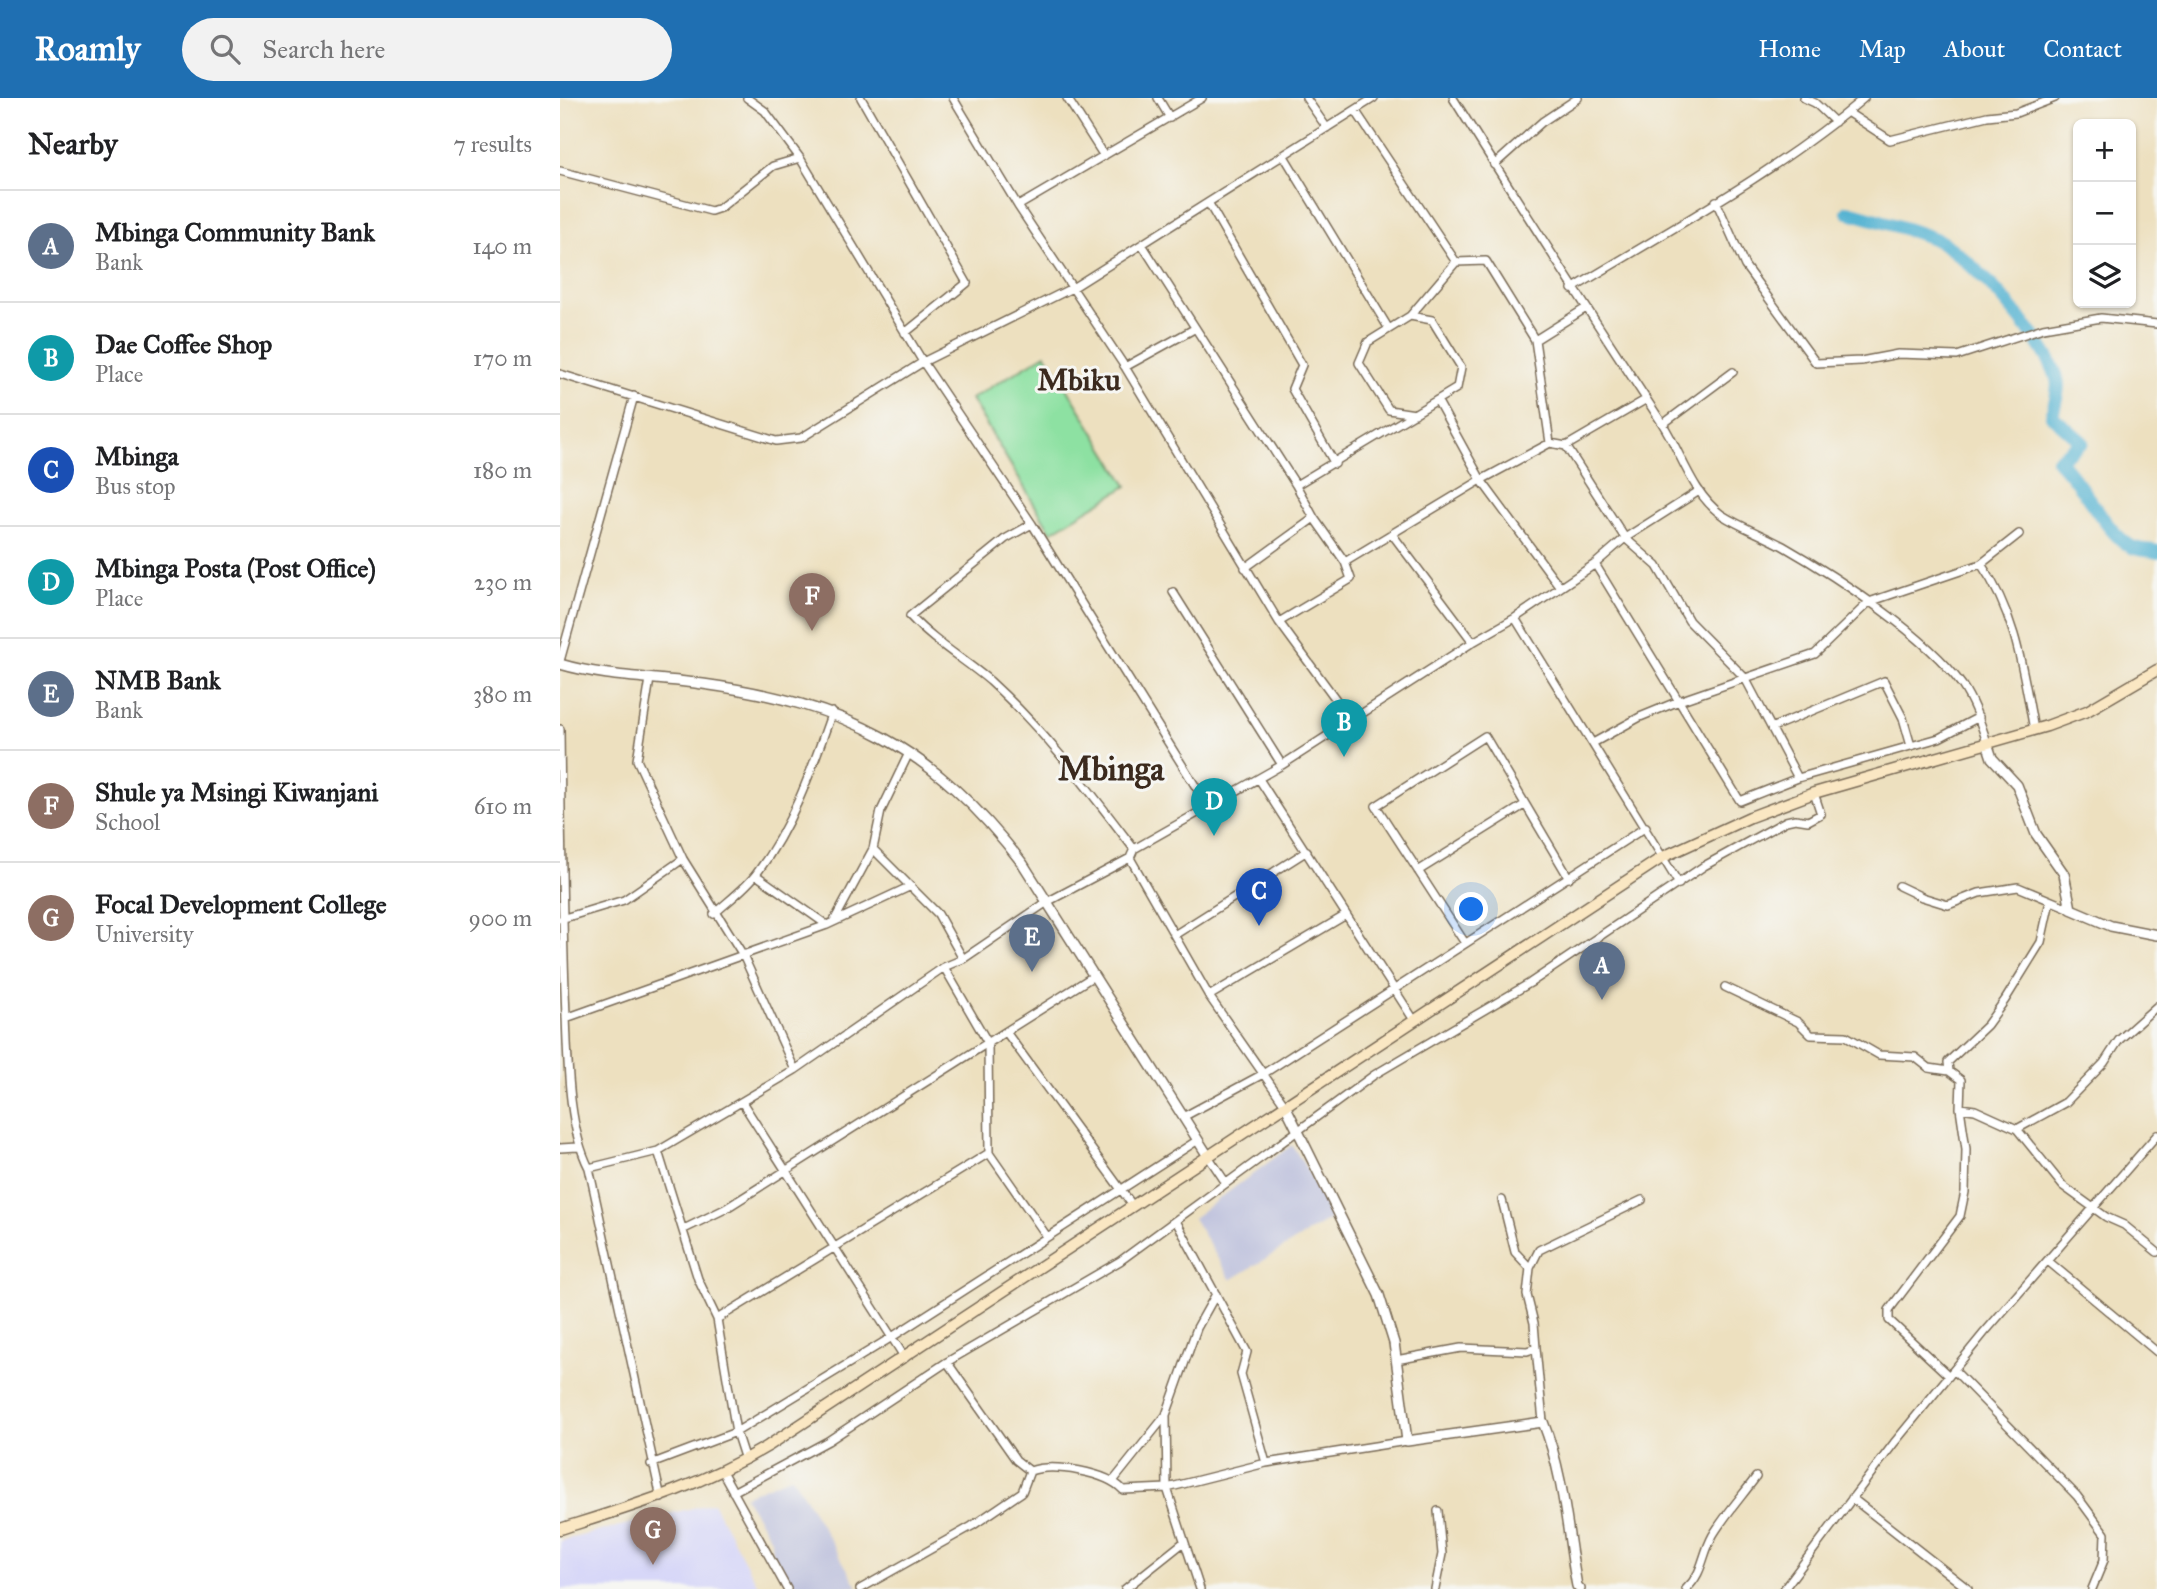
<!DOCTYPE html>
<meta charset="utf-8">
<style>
:root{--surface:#fff;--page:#f2f2f2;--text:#202124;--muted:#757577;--line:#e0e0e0;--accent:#1f6fb2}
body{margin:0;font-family:"IM FELL Great Primer",serif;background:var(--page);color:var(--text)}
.controls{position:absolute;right:21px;top:21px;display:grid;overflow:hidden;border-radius:10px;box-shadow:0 2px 5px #0004}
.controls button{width:63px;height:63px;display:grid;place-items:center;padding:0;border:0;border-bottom:2px solid var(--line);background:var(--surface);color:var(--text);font:35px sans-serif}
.you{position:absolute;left:912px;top:812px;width:24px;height:24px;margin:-18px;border:5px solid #fff;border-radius:50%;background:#1a73e8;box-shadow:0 0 0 10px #1a73e833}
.badge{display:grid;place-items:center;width:46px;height:46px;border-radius:50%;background:var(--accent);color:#fff;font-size:23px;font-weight:700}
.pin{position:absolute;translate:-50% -58px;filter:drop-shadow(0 2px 4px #0008)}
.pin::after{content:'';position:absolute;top:37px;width:24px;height:21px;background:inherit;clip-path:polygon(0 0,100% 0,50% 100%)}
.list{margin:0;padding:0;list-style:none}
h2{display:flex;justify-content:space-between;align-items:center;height:91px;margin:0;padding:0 28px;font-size:30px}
h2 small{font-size:23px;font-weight:400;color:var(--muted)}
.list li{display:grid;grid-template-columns:46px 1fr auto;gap:21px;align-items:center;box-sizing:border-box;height:112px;padding:0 28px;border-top:2px solid var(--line)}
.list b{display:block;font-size:26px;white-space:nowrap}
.list p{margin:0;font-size:23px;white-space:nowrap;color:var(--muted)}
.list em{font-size:23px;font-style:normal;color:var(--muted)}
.icon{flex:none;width:38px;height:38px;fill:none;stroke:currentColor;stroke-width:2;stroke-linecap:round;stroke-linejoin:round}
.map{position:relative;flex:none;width:1597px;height:1491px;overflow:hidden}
header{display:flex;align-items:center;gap:42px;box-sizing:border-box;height:98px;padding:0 35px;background:var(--accent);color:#fff}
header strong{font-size:33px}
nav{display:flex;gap:38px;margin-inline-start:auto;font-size:24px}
.search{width:490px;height:63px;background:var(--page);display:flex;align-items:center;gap:18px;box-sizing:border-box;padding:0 24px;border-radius:38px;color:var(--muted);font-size:26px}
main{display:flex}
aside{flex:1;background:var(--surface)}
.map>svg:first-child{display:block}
</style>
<header>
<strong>Roamly</strong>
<div class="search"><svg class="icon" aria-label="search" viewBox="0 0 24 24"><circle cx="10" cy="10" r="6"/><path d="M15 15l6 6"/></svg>Search here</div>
<nav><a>Home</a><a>Map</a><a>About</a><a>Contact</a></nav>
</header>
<main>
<aside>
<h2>Nearby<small>7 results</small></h2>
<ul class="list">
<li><span class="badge" style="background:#5c6f8a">A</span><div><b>Mbinga Community Bank</b><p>Bank</p></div><em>140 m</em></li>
<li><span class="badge" style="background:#0f9aa8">B</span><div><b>Dae Coffee Shop</b><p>Place</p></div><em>170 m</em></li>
<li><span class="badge" style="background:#1a4fb4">C</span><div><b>Mbinga</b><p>Bus stop</p></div><em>180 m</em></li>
<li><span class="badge" style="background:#0f9aa8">D</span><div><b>Mbinga Posta (Post Office)</b><p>Place</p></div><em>230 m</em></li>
<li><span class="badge" style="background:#5c6f8a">E</span><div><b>NMB Bank</b><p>Bank</p></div><em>380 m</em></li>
<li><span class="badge" style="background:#8d6e63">F</span><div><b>Shule ya Msingi Kiwanjani</b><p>School</p></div><em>610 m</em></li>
<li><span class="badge" style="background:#8d6e63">G</span><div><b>Focal Development College</b><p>University</p></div><em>900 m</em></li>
</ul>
</aside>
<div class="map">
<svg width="1597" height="1491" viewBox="0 0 1597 1491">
<rect width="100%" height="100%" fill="#f6f6f2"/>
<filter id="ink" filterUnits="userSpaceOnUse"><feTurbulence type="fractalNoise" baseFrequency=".0143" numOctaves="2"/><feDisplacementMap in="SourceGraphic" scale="14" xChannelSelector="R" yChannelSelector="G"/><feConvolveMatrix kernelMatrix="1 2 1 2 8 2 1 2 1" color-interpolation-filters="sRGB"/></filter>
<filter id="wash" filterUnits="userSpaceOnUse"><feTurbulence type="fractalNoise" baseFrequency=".00686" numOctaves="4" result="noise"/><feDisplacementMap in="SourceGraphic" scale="28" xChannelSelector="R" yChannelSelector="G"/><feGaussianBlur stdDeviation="1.57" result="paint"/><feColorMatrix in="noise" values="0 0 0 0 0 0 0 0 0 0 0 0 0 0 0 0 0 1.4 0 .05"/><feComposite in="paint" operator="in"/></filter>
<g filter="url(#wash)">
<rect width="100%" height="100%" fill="#ede0bf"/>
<path fill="#d7d7f8" d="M153,1405L200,1491H0V1443Z"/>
<path fill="#bfc2dd" d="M732,1047L775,1118L671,1182L633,1120Z
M232,1378L298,1489L230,1491L212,1459L211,1441L184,1398Z"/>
<path fill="#8de1a2" stroke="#648660" stroke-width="2" d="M486,256L567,388L491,434L411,301Z"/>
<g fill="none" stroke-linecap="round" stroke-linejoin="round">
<path stroke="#54b3d2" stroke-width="14" d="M1288,114C1318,122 1346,130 1375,141C1407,154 1490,247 1497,281C1500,291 1494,307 1492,318L1522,344L1498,362C1522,385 1545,433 1570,448C1577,453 1589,451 1597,454"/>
</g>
</g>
<g filter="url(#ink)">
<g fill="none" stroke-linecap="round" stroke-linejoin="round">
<g stroke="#796a56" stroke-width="10">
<path id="minor" d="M187,0L205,13L240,60L363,264L472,426L649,710
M301,0L407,185L345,235
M393,0L458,108L565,269L719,524L791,622
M507,0L544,58
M598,0L610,20
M746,0L767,30
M893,0C961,109 1031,217 1102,325C1121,354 1132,396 1162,417C1181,429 1203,437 1223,448C1277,479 1366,537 1402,587C1414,605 1421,625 1427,645
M1244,0L1255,5L1275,24
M795,12L896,164L850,218
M1287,14L1330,42L1427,18L1456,15L1495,0
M724,58L829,231
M934,67L982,24L1018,0
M0,73L151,113L160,110L213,68L240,60
M1156,103L1185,168L1256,265L1301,263L1338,256L1397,258L1483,230L1541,220L1597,226
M649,106L742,267L732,291L775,366
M458,108L642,0
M583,148L736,387L754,420L785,464
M896,164L926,163L975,242L990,345
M1012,191C1109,132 1217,74 1304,0
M975,242L1026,210
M565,269L634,231
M0,276L216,343L241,340L363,264L514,189L814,0
M877,302L921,382L1000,489
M1103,326L1173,274
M1006,348L1065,440L1097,468L1129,523L1185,580L1238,680
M736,387L897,290L901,269L872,222L850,218L808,244L799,265L829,312L855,316
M472,426L445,441L350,518C374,544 404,561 430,583C485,633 529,692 574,751
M832,436L913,544
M1035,466L1180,703L1238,680L1379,640L1419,619
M1421,466C1456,516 1463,573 1474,632
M685,470L754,420
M613,494L722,667
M955,520L1119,786
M719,524L791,481L785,464L921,382L990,345L1006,348L1085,302
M0,563L74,298
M90,581L77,662L123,761L183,857L235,972
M1213,629L1324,583L1343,620L1351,648
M0,631C1,727 2,822 6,918C8,964 8,1029 29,1070L101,1400
M1033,645L1080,619L1119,603L1255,556L1309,504L1421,466L1459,436
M699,681L854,922
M313,751L378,816L403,861
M570,760L649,898L725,1007
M858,773L964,707
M196,777L267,827
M1339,788L1362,799L1388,807L1419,795L1458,789L1511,811
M154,816C168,803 186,790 197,775C233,727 252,671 272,614
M1,821L64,802L123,761
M274,823L313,751L321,713L349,655
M616,836L747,753
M905,845L816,708L925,638L1009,780
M384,869L428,945L429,1055
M1165,889L1238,924L1251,937L1286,938L1319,957L1355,959L1369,970L1389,973L1401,982L1400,1010L1406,1051L1405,1094L1400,1118L1329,1212V1222L1389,1278
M649,898L786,817
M6,920L267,827L351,788
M446,934L573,1108
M1389,973L1388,964L1427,927L1445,902L1481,844L1490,803
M182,1004L345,1260
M1400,1010L1415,1012L1457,1031L1503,1088L1546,1119L1564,1127L1597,1154
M623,1019L703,976L1086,729
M1457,1031L1506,1004L1544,965L1559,942L1597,908
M0,1050L18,1049
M98,1053L138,1181L157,1221L176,1334L185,1362
M648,1058L666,1085
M29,1070L98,1053L235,972L384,869L403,861L487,804L570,760L574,751L722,667L913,544L955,520L1035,466L1065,440L1139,393
M942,1102L955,1154L970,1170
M616,1123L687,1254L681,1276L706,1365
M124,1131L165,1111L532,879
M1488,1163L1597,1254
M157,1221L429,1055L486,1137
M976,1250L983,1324
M836,1262L901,1250L967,1253L976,1250L974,1225L967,1197L970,1170L979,1152L1082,1102
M387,1264L456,1362L470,1373C493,1365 547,1374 563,1392L607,1390L706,1365L847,1343
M1394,1272L1517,1398L1545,1436L1544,1462L1532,1491
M606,1318L607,1390L640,1491
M91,1366L176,1334L332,1239L638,1042
M163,1375L227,1491
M554,1382L606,1317L637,1230L656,1196
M173,1394L268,1343L387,1264L560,1163L814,977L970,885L1144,768L1226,723L1235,721L1248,723L1261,716L1254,695
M1292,1400L1408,1491
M300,1491L412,1428L462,1394L470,1373
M565,1491L624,1444
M875,1491L882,1456L878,1413
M1126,1491C1144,1474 1141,1459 1153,1437C1165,1417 1182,1398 1196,1379
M1224,1491L1334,1345L1424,1235L1597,1037"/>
</g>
<g stroke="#796a56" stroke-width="12">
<path id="tertiary" d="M0,566C47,580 94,579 143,586C287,606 373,649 463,766L648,1058
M1427,645L1432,660L1457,687L1476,736L1504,776L1511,811L1551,828L1597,837
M725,1007L819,1197L834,1245L847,1343L983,1324C1004,1377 1007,1433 1017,1488L1020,1491"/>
</g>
<g stroke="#796a56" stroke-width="13">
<path id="secondary" d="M0,1431C76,1407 138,1389 208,1348L1103,759L1190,719L1254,695L1487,628L1527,613L1597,572"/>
</g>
<use href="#minor" stroke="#fff" stroke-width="7"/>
<use href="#tertiary" stroke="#fff" stroke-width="9"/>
<use href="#secondary" stroke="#fae7c3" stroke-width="10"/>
</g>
</g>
<g text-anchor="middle" stroke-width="6" stroke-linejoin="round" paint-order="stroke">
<g font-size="30" font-weight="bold" fill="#3b2a1e" stroke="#f6f6f2">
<text x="519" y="292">Mbiku</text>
</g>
<g font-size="33" font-weight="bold" fill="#3b2a1e" stroke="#f6f6f2">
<text x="551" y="682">Mbinga</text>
</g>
</g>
</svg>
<div class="controls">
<button>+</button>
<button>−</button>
<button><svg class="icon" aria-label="layers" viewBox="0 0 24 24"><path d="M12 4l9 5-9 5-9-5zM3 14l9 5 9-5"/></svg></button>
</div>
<div class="you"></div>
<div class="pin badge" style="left:1042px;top:902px;background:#5c6f8a">A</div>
<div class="pin badge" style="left:784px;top:659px;background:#0f9aa8">B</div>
<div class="pin badge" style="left:699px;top:828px;background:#1a4fb4">C</div>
<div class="pin badge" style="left:654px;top:738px;background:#0f9aa8">D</div>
<div class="pin badge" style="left:472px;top:874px;background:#5c6f8a">E</div>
<div class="pin badge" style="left:252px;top:533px;background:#8d6e63">F</div>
<div class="pin badge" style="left:93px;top:1467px;background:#8d6e63">G</div>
</div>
</main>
